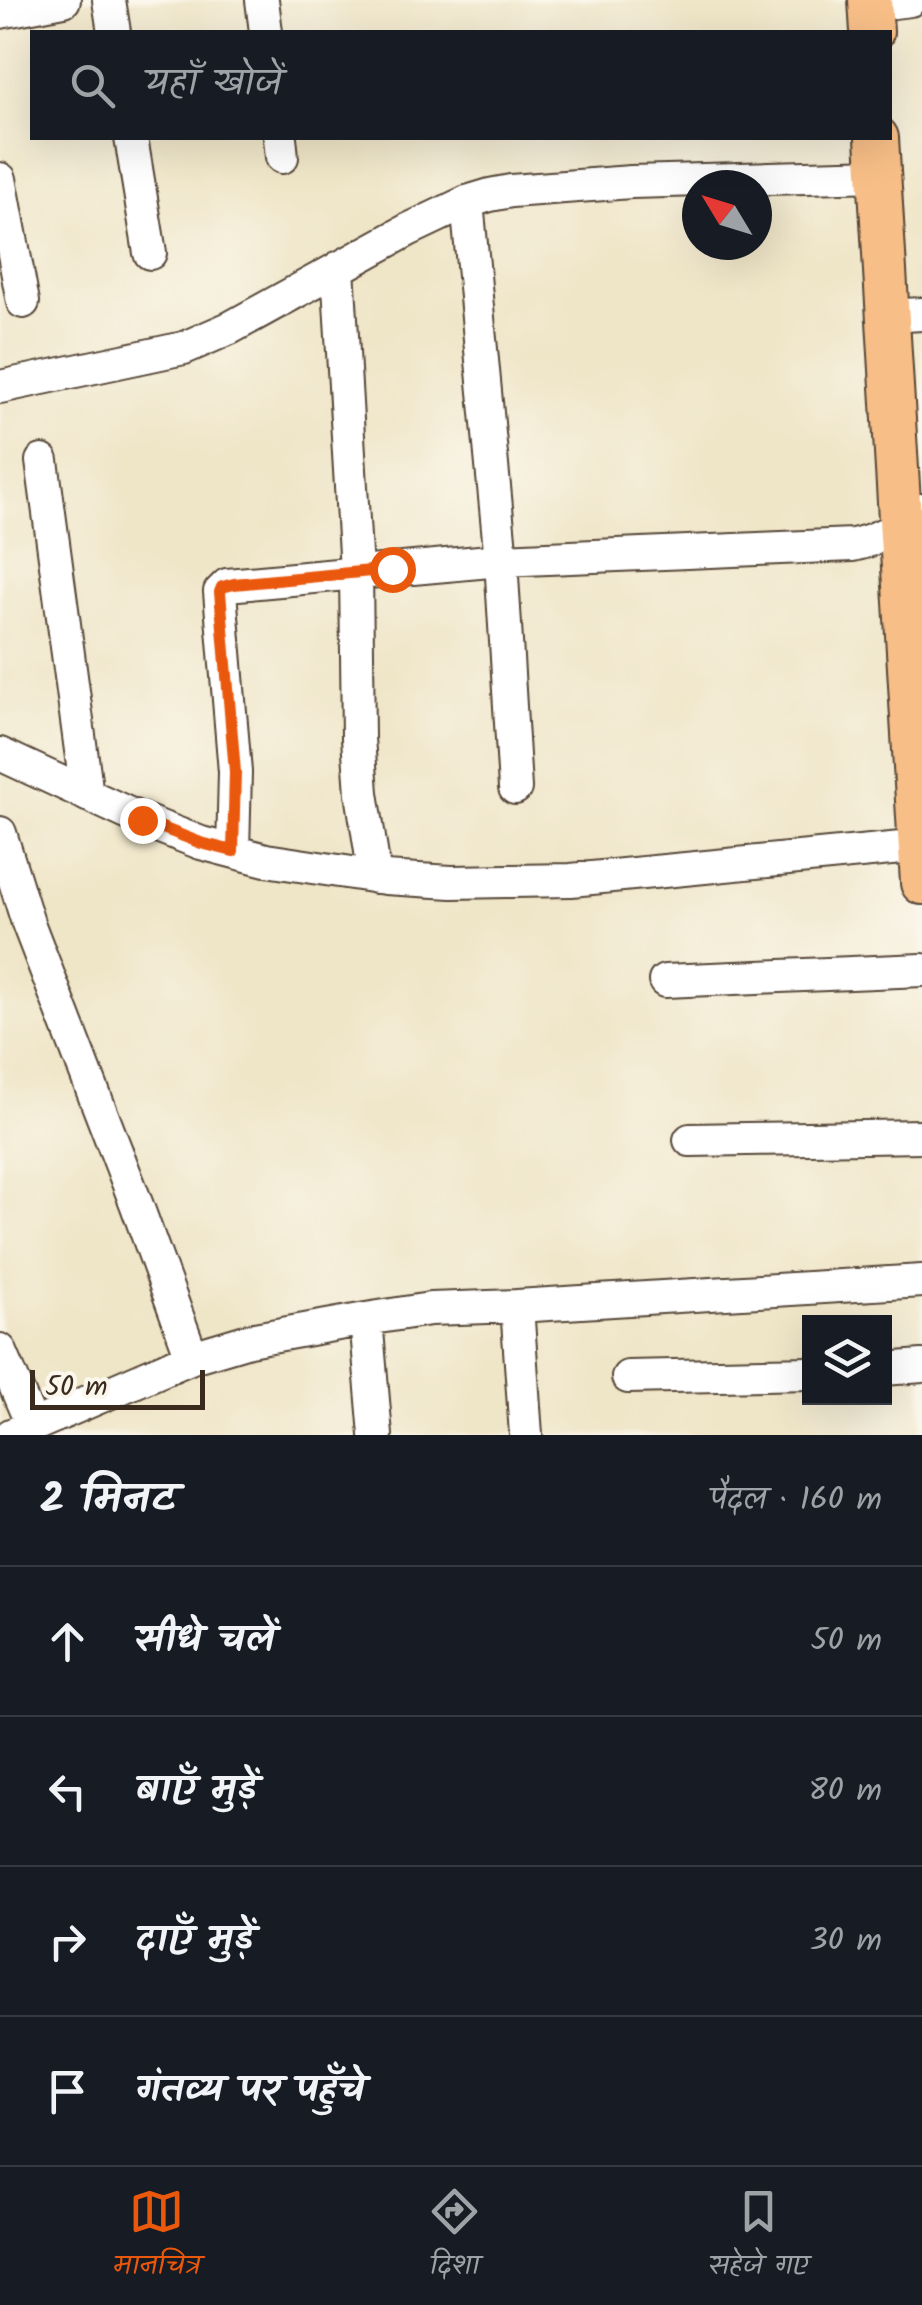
<!DOCTYPE html>
<html lang="hi">
<meta charset="utf-8">
<style>
:root{--surface:#171b24;--page:#242831;--text:#f1f3f6;--muted:#9ea1a6;--line:#363941;--accent:#ea580c}
body{margin:0;font-family:Kalam,"Playpen Sans Deva",sans-serif;background:var(--page);color:var(--text)}
.controls{position:absolute;right:30px;bottom:30px;display:grid;overflow:hidden;border-radius:0px;box-shadow:0 10px 40px #0002}
.controls button{width:90px;height:90px;display:grid;place-items:center;padding:0;border:0;border-bottom:2px solid var(--line);background:var(--surface);color:var(--text);font:50px sans-serif}
.compass{position:absolute;left:682px;top:170px;width:90px;height:90px;border-radius:50%;background:var(--surface);box-shadow:0 10px 40px #0002;rotate:308deg}
.scale{position:absolute;left:30px;bottom:25px;width:175px;box-sizing:border-box;padding-left:10px;border:5px solid #3b2a1e;border-top:0;font-size:28px;line-height:35px;white-space:nowrap;color:#3b2a1e;-webkit-text-stroke:8px #fbf7ec;paint-order:stroke}
.stop{position:absolute;width:30px;height:30px;margin:-22px;border:8px solid #ea580c;border-radius:50%;background:#fff}
.stop.end{background:#ea580c;border-color:#fff;box-shadow:0 2px 10px #0008}
.list{margin:0;padding:0;list-style:none}
h2{display:flex;justify-content:space-between;align-items:center;height:130px;margin:0;padding:0 40px;font-size:42px}
h2 small{font-size:32px;font-weight:400;color:var(--muted)}
.list li{display:grid;grid-template-columns:65px 1fr auto;gap:30px;align-items:center;box-sizing:border-box;height:150px;padding:0 40px;border-top:2px solid var(--line)}
.list b{display:block;font-size:38px;white-space:nowrap}
.list em{font-size:32px;font-style:normal;color:var(--muted)}
.icon{flex:none;width:55px;height:55px;fill:none;stroke:currentColor;stroke-width:2;stroke-linecap:round;stroke-linejoin:round}
.map{position:relative;flex:none;width:922px;height:1435px;overflow:hidden}
.search{position:absolute;background:var(--surface);box-shadow:0 10px 40px #0002;left:30px;right:30px;top:30px;height:110px;display:flex;align-items:center;gap:25px;box-sizing:border-box;padding:0 35px;border-radius:0px;color:var(--muted);font-size:38px}
.sheet{height:730px;background:var(--surface)}
nav{display:flex;justify-content:space-around;align-items:center;box-sizing:border-box;height:140px;border-top:2px solid var(--line);background:var(--surface);font-size:28px;color:var(--muted)}
nav a{display:grid;justify-items:center;gap:5px}
nav .on{color:var(--accent)}
.map>svg:first-child{display:block}
</style>
<div class="map">
<svg width="922" height="1435" viewBox="0 0 922 1435">
<rect width="100%" height="100%" fill="#fbf7ec"/>
<filter id="ink" filterUnits="userSpaceOnUse"><feTurbulence type="fractalNoise" baseFrequency=".01" numOctaves="2"/><feDisplacementMap in="SourceGraphic" scale="20" xChannelSelector="R" yChannelSelector="G"/><feConvolveMatrix kernelMatrix="1 2 1 2 8 2 1 2 1" color-interpolation-filters="sRGB"/></filter>
<filter id="wash" filterUnits="userSpaceOnUse"><feTurbulence type="fractalNoise" baseFrequency=".0048" numOctaves="4" result="noise"/><feDisplacementMap in="SourceGraphic" scale="40" xChannelSelector="R" yChannelSelector="G"/><feGaussianBlur stdDeviation="2.25" result="paint"/><feColorMatrix in="noise" values="0 0 0 0 0 0 0 0 0 0 0 0 0 0 0 0 0 1.4 0 .05"/><feComposite in="paint" operator="in"/></filter>
<g filter="url(#wash)">
<rect width="100%" height="100%" fill="#efe5c7"/>
</g>
<g filter="url(#ink)">
<g fill="none" stroke-linecap="round" stroke-linejoin="round">
<g stroke="#564637" stroke-width="36">
<path id="minor" d="M109,0L114,32
M262,0L266,32
M870,5L910,0
M0,12L64,0
M131,138L150,253
M280,138L282,157
M0,179L23,302
M467,202L501,560L515,788
M338,268L356,571L358,738L362,793L375,877
M887,316L922,314
M0,387L184,348L230,328L408,230L467,202L490,195L511,191L631,182L879,175
M42,461L87,795
M0,754L142,820L201,843L266,860L385,878L452,882L571,880L922,846
M0,833L28,923L136,1203L192,1357
M233,851L235,772L220,592L227,585L501,560L853,545C880,539 900,527 922,510
M665,981L922,970
M690,1140L922,1136
M517,1306L526,1435
M366,1319L376,1435
M0,1350L32,1425
M884,1369L922,1366
M628,1377L810,1373
M11,1435L192,1357L249,1340L366,1319L430,1309L517,1306L922,1281"/>
</g>
<g stroke="#564637" stroke-width="46">
<path id="major" d="M870,0L872,32
M877,138L922,883"/>
</g>
<use href="#minor" stroke="#fff" stroke-width="32"/>
<use href="#major" stroke="#f7be87" stroke-width="42"/>
</g>
</g>
<g fill="none" stroke-linecap="round" stroke-linejoin="round" filter="url(#ink)">
<path stroke="#ea580c" stroke-width="12" d="M142,820L201,843L233,851L235,772L220,592L222,587L234,584L392,569"/>
</g>
</svg>
<div class="controls">
<button><svg class="icon" aria-label="layers" viewBox="0 0 24 24"><path d="M12 4l9 5-9 5-9-5zM3 14l9 5 9-5"/></svg></button>
</div>
<svg class="compass" viewBox="-18 -18 36 36"><path d="M0-13l5 13h-10z" fill="#e53935"/><path d="M0 13l5-13h-10z" fill="#9ea1a6"/></svg>
<div class="scale">50 m</div>
<div class="stop" style="left:392px;top:569px"></div>
<div class="stop end" style="left:142px;top:820px"></div>
<div class="search"><svg class="icon" aria-label="search" viewBox="0 0 24 24"><circle cx="10" cy="10" r="6"/><path d="M15 15l6 6"/></svg>यहाँ खोजें</div>
</div>
<section class="sheet">
<h2>2 मिनट<small>पैदल · 160 m</small></h2>
<ul class="list">
<li><svg class="icon" aria-label="ahead" viewBox="0 0 24 24"><path d="M12 20V5M6 11l6-6 6 6"/></svg><div><b>सीधे चलें</b></div><em>50 m</em></li>
<li><svg class="icon" aria-label="left" viewBox="0 0 24 24"><path d="M17 20v-9H6M10 6l-5 5 5 5"/></svg><div><b>बाएँ मुड़ें</b></div><em>80 m</em></li>
<li><svg class="icon" aria-label="right" viewBox="0 0 24 24"><path d="M7 20v-9h11M14 6l5 5-5 5"/></svg><div><b>दाएँ मुड़ें</b></div><em>30 m</em></li>
<li><svg class="icon" aria-label="arrive" viewBox="0 0 24 24"><path d="M6 21V4h12l-3 4 3 4H6"/></svg><div><b>गंतव्य पर पहुँचे</b></div></li>
</ul>
</section>
<nav>
<a class="on"><svg class="icon" aria-label="map" viewBox="0 0 24 24"><path d="M3 6l6-2 6 2 6-2v14l-6 2-6-2-6 2zM9 4v14M15 6v14"/></svg>मानचित्र</a>
<a><svg class="icon" aria-label="directions" viewBox="0 0 24 24"><path d="M12 3l9 9-9 9-9-9zM9 14v-3h6M13 9l2 2-2 2"/></svg>दिशा</a>
<a><svg class="icon" aria-label="saved" viewBox="0 0 24 24"><path d="M7 4h10v16l-5-4-5 4z"/></svg>सहेजे गए</a>
</nav>
